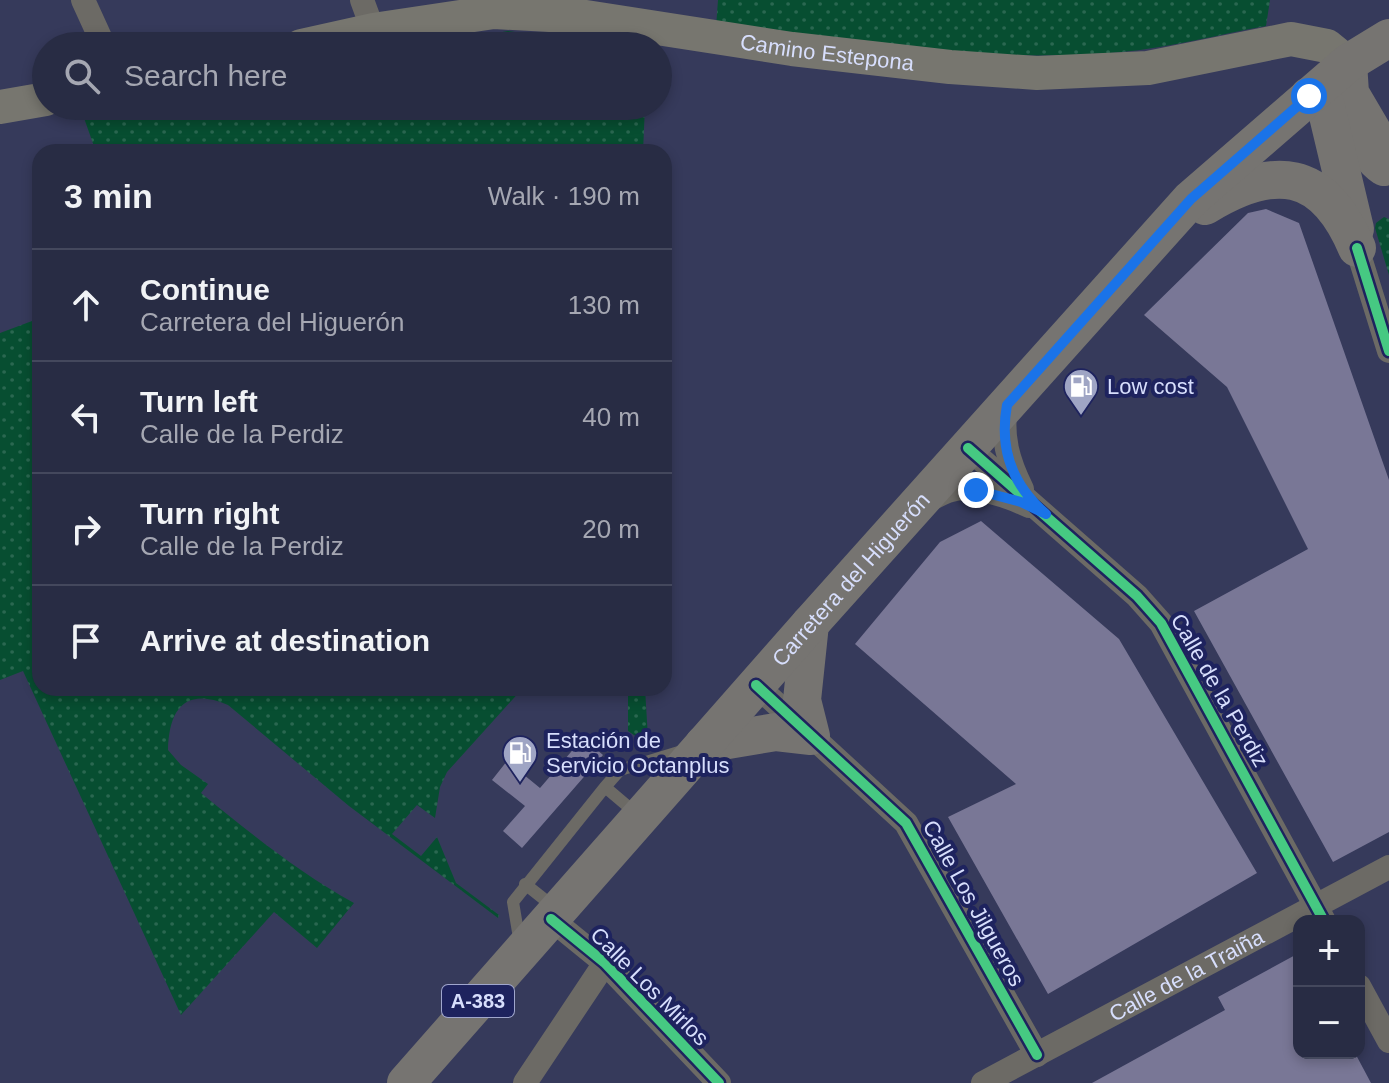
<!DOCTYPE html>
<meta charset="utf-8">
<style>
:root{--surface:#282c44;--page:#34384f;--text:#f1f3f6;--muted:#a5a7b2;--line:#44485d}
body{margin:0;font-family:Arial,sans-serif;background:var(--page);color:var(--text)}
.controls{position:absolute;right:24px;bottom:24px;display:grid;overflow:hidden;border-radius:16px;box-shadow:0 4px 12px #0003}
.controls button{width:72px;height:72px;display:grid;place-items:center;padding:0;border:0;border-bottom:2px solid var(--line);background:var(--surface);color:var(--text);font:40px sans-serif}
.stop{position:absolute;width:24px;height:24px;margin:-18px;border:6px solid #1a73e8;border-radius:50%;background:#fff}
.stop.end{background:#1a73e8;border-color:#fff;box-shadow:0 2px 8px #0008}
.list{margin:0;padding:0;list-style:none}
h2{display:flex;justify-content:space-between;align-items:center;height:104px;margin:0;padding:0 32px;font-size:34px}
h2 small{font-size:26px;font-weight:400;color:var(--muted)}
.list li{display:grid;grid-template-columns:52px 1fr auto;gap:24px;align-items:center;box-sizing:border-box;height:112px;padding:0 32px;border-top:2px solid var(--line)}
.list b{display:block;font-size:30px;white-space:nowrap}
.list p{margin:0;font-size:26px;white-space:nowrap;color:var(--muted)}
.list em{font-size:26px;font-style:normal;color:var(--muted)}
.icon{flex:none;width:44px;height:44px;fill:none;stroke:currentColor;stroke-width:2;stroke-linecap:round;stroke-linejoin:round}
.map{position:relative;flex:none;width:1389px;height:1083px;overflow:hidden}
.search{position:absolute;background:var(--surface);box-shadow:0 4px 12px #0003;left:32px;top:32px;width:640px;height:88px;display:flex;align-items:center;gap:20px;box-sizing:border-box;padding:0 28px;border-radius:44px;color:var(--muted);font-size:30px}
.panel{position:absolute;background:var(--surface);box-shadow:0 4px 12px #0003;left:32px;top:144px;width:640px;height:552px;border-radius:24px}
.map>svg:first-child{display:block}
</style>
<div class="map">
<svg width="1389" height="1083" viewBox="0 0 1389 1083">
<defs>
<pattern id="grass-dots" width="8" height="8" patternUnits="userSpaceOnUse" patternTransform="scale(2)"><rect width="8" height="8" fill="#074e31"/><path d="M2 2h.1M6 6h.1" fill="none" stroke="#2a6750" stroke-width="1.8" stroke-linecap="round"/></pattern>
</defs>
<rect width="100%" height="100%" fill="#363a5b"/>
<path fill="url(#grass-dots)" d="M718,0H1270L1266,26C1217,35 1159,50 1110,53C982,62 842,45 716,27Z
M508,31L613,46H423Z
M137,106H645L643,152H96L84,118Z
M1384,217L1389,219V275L1375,228L1376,223Z
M40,318V688H523L447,772L440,787L435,818L417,805L392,834L421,856L437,837L456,883L499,915L498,918L349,806L228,705C186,687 169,708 168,750L181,765L208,784L201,793C250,833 298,872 354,903L317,948L274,912L181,1015L23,671L0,680V333Z
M628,688H645L648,738L637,737L628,731Z"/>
<path fill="#797796" d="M1266,209L1299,223L1389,480V832L1333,862L1194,611L1308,549L1227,387L1144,315L1248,213Z
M981,521L1119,639L1257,873L1048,994L948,817L1016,784L855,644L940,542Z
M583,738L603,755L522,848L503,831L525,806L492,780L507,761L540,788Z
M1299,953V1053H1355L1371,1083H1092L1225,1010L1218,997Z"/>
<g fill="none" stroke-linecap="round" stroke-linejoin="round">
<path stroke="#6c6a65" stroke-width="12" d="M605,787L638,815
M525,884L554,907
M520,944L513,902L605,787L620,770L682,751"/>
<g stroke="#6c6a65" stroke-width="24">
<path d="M83,0L104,46"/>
<path d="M362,0L373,30"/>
<path d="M1357,248L1389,351"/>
<path d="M1006,405C1001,437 1008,461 1022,489"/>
<path d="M968,448L1137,596L1161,623L1324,921"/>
<path d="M927,501C935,497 943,492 951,490C975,484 1008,496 1029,506"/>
<path d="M756,685L906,823L1037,1055"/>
<path d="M551,919L605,963L719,1083"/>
<path d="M1359,986L1389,1041"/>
<path d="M525,1083L605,963"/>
<path id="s1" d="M983,1083L1389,867"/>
</g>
<g stroke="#77766f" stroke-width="34">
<path id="s2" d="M301,46L373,30L494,12L586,17L792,49L950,67L1037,73L1148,68L1291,39L1327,46L1348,63"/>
<path d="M0,107L46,99"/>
</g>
<g stroke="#767471" stroke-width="38">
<path d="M1309,96C1349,87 1354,147 1384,167V151L1350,93L1348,63"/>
<path d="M1325,103L1355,229"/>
<path d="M1205,206C1274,164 1323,168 1357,248"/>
<path d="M704,744L776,732L811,736L802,700L810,624"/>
<path id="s3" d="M406,1083L810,624L1191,199L1348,63L1389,38"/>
</g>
<g stroke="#1e235e" stroke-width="15">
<path id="cycleway" d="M1357,248L1389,351
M968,448L1137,596L1161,623L1324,921
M756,685L906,823L1037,1055
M551,919L605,963L719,1083"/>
</g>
<use href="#cycleway" stroke="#46c982" stroke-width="10"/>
</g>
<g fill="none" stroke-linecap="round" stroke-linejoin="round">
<path stroke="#1a73e8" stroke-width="10" d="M976,490L1021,502L1046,514C1012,485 999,449 1007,405L1191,199L1309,96"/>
</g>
<defs>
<g id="fuel-pin" transform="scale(1.8)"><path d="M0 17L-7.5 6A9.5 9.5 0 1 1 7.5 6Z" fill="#9fa5c4" stroke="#1e235e"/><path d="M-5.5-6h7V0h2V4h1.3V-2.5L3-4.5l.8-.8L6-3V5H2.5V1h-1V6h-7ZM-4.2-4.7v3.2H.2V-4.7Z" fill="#fff"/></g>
</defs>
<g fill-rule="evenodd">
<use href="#fuel-pin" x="1081" y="386"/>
<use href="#fuel-pin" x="520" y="753"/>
</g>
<g text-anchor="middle" stroke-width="8" stroke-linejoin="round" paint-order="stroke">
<rect fill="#1e235e" stroke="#a0a6cd" stroke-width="2" x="442" y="985" width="72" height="32" rx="6"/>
<g font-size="20" font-weight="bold" fill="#d7defc">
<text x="478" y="1008">A-383</text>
</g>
<g font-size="22" fill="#d7defc" stroke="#1e235e">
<text dy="8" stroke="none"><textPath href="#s2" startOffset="532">Camino Estepona</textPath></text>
<text dy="8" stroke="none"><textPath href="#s3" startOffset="672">Carretera del Higuerón</textPath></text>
<text transform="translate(1220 690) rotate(60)" y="8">Calle de la Perdiz</text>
<text transform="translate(974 903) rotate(61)" y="8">Calle Los Jilgueros</text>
<text dy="8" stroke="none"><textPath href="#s1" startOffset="230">Calle de la Traiña</textPath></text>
<text transform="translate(650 986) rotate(45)" y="8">Calle Los Mirlos</text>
</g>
<g font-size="22" fill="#d7defc" stroke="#1e235e" text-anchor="start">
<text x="1107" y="394">Low cost</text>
<text x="546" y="748">Estación de<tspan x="546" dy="25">Servicio Octanplus</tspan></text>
</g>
</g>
</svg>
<div class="controls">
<button>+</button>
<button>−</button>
</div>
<div class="stop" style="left:1309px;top:96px"></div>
<div class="stop end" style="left:976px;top:490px"></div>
<div class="search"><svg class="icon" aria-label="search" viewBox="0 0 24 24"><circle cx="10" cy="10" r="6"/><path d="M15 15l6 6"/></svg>Search here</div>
<section class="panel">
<h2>3 min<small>Walk · 190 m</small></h2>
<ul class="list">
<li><svg class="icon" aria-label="ahead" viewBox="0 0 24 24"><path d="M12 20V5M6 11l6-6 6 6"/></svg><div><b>Continue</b><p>Carretera del Higuerón</p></div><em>130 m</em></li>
<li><svg class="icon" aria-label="left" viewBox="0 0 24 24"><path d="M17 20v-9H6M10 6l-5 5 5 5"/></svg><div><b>Turn left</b><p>Calle de la Perdiz</p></div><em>40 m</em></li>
<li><svg class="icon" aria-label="right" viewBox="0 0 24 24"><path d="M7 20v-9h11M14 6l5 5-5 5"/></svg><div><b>Turn right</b><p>Calle de la Perdiz</p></div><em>20 m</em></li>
<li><svg class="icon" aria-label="arrive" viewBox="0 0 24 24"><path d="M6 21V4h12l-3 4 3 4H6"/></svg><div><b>Arrive at destination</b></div></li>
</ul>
</section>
</div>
